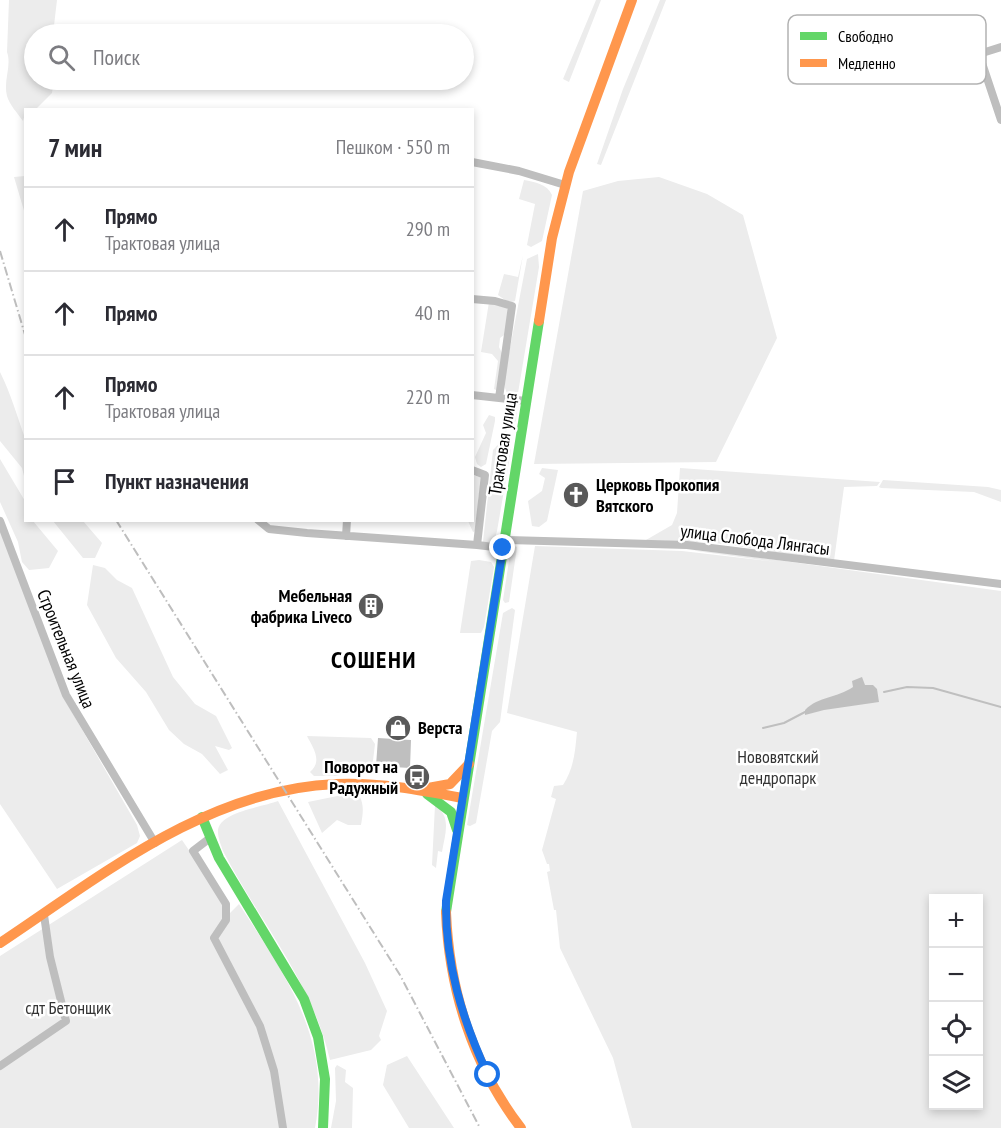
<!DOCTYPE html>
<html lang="ru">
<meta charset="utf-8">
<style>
:root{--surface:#fff;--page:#f7f7f7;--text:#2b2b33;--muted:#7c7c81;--line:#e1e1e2}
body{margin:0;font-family:"PT Sans Narrow",sans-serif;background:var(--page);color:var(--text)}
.controls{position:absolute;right:18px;bottom:18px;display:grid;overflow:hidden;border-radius:0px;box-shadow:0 3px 9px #0003}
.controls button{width:54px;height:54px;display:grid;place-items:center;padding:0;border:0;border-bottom:2px solid var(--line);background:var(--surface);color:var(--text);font:30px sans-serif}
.stop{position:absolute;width:18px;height:18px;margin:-14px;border:4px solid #1a73e8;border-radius:50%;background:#fff}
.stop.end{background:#1a73e8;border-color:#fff;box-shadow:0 2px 6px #0008}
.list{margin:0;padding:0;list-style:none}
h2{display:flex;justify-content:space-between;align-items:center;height:78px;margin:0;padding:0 24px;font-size:26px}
h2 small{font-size:20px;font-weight:400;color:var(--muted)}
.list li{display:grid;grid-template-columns:39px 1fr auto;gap:18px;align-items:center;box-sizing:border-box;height:84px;padding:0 24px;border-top:2px solid var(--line)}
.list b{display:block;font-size:22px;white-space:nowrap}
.list p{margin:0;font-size:20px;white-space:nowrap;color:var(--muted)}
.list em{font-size:20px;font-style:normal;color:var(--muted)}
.icon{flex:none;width:33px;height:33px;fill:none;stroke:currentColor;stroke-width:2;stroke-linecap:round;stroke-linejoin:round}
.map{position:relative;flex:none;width:1001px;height:1128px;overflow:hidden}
.search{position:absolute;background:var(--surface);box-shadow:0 3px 9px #0003;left:24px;top:24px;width:450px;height:66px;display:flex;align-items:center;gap:15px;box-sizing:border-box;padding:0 21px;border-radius:33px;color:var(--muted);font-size:22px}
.panel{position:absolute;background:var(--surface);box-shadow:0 3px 9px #0003;left:24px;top:108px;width:450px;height:414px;border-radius:0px}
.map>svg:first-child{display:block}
</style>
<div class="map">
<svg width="1001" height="1128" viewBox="0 0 1001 1128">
<rect width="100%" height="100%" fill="#fff"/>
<path fill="#ececec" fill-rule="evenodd" d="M9,0H57L53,34H34V80H54L52,93L36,109L26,110L23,121C18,114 9,104 7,96C3,80 12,66 7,52Z
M596,0H601L569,82L563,79Z
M660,0H666L601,165L597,164L623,89Z
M25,176H26L25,214L14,177Z
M659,177L707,194L743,215L777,338L716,462L534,464L583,191L618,181Z
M524,180C535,182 547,184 552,195L542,241L531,247L527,245L535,204L519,199Z
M538,254L539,267L518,393L515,396H508L505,388V374L527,259Z
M523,255L515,301L509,303L498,295L504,274L518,277Z
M489,302L507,305L508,312L504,335L500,338L499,347L502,353L498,391L494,389L498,361L492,354L481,352Z
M0,372C11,394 17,416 25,438C29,449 26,468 25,480L22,468L0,441Z
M510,404L517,405L516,421L507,428L504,443L511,450L497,531L494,542H483L493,450C507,438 502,423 505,406Z
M489,415L495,417V421L486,464L481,467L477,464L475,457L486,433L483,425Z
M0,459L25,501L26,520L33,521L58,551L49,568L29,570L22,562L18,542L0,502Z
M542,468L558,470L547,521L539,527L532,526L528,501L542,491L545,478L539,474Z
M680,468L880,482L877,486L844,487L834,561L716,543L646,540L672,525L677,513Z
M473,475L482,478L478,500L480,508L479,530L473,532L468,521L472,520Z
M883,480L988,487L1001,490V502L974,492L881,488L879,487Z
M53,521H83L102,543L95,558H83Z
M0,529L65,700L137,825L140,836L137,843L57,889L0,804Z
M514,546L517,547L509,602L505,603L503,600L511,547Z
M535,546L682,551L777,562L689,550L725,553L1001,591V1128H632L613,1058L560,948L556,910H554L547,872L550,871L549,864H547L542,850L556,799L551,797L554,786L563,785C574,768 575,752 577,732L507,713ZM934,898H978V1106H934Z
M479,560L491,562L494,567L484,627L481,633H460L471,561Z
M93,565L105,568L117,580L132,588L173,677L195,704L216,716L232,748L229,750L215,746L228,770L220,774L202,754L184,744L169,730L146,692L116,658L87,605Z
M512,608L515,610L500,722L492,731L476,823L470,826L467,825L503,613Z
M307,736L371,738L375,744L372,769H353L337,776H314L310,772C323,761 313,748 307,736Z
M357,792C365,803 363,813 361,825H348L337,820L322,833L308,802Z
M278,801L365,963L387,1011L379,1036L381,1040L371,1050L330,1060C312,981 259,921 223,851C221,845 218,838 218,832C217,812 263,807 278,801Z
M435,805C452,817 445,834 442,852L438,851L436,868L432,865Z
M182,840L222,899L226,917L239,904C285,975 332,1039 315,1128H0V956Z
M407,1056L454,1128H409L383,1085L387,1065Z
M337,1065L346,1070L345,1082L353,1088L352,1128H331L336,1101L335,1068Z"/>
<path fill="#bfbfbf" d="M862,677L865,685H873L877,689L879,702L824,710L805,715V710C819,696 837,698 853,687L852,681Z
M378,738L411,740L410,768L376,766Z"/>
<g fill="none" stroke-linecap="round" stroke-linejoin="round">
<path stroke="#bfbfbf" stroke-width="2" d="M884,692L907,687L933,688L1001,707
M763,728L784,723L805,712"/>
<path stroke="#bebebe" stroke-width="8" d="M1001,47L979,54L1001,120
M472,162L519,171L565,185
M472,299L495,301L512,306L499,398
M472,395L526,401
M472,470L485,475L477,545L503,548
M258,520L269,529L307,533L477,545
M0,521L66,695L155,843
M346,536L347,520
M505,540L687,545L1001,584
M210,838L193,851L226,904V920L214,938L260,1026L274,1071L283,1128
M0,1066L66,1021L50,957L44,915"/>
<path stroke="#63d668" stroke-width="10" d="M427,794L451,812L457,830
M202,817L219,858L304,999L318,1037L325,1079L323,1128
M446,912L539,321"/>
<path stroke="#ff974d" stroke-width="10" d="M539,321L552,238L569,172L632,0
M428,788L450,784L469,764
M446,912C449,990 473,1066 521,1128
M0,943C102,875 208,789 336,784C378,782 421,790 462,798"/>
<path stroke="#bebebe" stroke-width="2" stroke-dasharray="9 3 1.5 3" stroke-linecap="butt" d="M0,251L26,338
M116,520L400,975L480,1128"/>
</g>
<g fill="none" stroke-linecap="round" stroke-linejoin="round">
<path stroke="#1a73e8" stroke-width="8" d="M488,1075C462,1019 445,963 446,901L503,548"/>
</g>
<defs>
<g id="church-disc" transform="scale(1.35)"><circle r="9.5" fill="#595959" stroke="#fff"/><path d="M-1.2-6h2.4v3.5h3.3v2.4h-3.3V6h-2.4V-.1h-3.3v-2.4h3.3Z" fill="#fff"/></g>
<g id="building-disc" transform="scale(1.35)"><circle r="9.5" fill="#595959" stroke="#fff"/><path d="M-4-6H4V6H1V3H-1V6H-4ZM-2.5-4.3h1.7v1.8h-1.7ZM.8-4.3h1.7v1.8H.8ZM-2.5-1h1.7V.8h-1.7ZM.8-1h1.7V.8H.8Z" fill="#fff"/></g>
<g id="shop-disc" transform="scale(1.35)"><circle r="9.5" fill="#595959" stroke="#fff"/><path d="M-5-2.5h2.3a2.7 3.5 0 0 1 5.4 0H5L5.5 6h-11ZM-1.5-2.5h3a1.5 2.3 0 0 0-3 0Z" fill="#fff"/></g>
<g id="bus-disc" transform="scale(1.35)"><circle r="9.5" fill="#595959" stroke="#fff"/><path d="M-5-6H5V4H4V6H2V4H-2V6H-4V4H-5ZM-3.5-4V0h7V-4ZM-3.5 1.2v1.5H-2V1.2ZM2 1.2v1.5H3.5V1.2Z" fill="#fff"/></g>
</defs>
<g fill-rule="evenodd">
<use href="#church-disc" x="576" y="495"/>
<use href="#building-disc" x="371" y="606"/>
<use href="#shop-disc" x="398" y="728"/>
<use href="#bus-disc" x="417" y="777"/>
</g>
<g text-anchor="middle" stroke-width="5" stroke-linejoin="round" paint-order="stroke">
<g font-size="18" fill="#000" stroke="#fff">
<text transform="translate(503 444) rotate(-81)" y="6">Трактовая улица</text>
<text transform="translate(755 540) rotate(7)" y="6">улица Слобода Лянгасы</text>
<text transform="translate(66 649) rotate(68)" y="6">Строительная улица</text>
</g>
<g font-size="18" font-weight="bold" fill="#000" stroke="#fff" text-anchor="start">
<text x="596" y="491">Церковь Прокопия<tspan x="596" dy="21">Вятского</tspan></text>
<text x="352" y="602" text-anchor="end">Мебельная<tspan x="352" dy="21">фабрика Liveco</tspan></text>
<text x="418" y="734">Верста</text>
<text x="398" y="773" text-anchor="end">Поворот на<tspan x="398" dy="21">Радужный</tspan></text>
</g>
<g font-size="18" fill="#333" stroke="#fff">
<text x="778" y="763">Нововятский<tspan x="778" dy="21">дендропарк</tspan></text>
<text x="68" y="1014">сдт Бетонщик</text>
</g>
<g font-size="24" font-weight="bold" letter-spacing="1.5" fill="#000" stroke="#fff">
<text x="374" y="668">СОШЕНИ</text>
</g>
</g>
<rect x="788" y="15" width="198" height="69" rx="9" fill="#fff" stroke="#b2b2b2" stroke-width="1.5"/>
<rect x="800" y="32" width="27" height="8" fill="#63d668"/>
<rect x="800" y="59" width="27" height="8" fill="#ff974d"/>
<g font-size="16" fill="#000">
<text x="838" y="42">Свободно</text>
<text x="838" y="69">Медленно</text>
</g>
</svg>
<div class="controls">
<button>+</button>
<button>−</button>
<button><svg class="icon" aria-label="locate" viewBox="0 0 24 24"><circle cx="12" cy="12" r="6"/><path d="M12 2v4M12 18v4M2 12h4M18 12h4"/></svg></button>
<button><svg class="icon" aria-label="layers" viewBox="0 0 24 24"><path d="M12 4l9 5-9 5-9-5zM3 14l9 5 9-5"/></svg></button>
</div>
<div class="stop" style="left:488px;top:1075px"></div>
<div class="stop end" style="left:503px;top:548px"></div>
<div class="search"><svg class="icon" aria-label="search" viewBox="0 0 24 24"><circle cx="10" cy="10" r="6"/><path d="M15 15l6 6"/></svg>Поиск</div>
<section class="panel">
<h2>7 мин<small>Пешком · 550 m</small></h2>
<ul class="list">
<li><svg class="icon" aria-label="ahead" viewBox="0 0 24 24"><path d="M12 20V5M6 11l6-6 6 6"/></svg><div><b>Прямо</b><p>Трактовая улица</p></div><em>290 m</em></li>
<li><svg class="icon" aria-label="ahead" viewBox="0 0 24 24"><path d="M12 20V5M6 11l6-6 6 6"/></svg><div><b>Прямо</b></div><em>40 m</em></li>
<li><svg class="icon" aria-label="ahead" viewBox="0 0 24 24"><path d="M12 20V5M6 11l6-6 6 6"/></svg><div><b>Прямо</b><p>Трактовая улица</p></div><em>220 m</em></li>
<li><svg class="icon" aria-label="arrive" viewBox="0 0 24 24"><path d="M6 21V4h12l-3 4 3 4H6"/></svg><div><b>Пункт назначения</b></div></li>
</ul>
</section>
</div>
